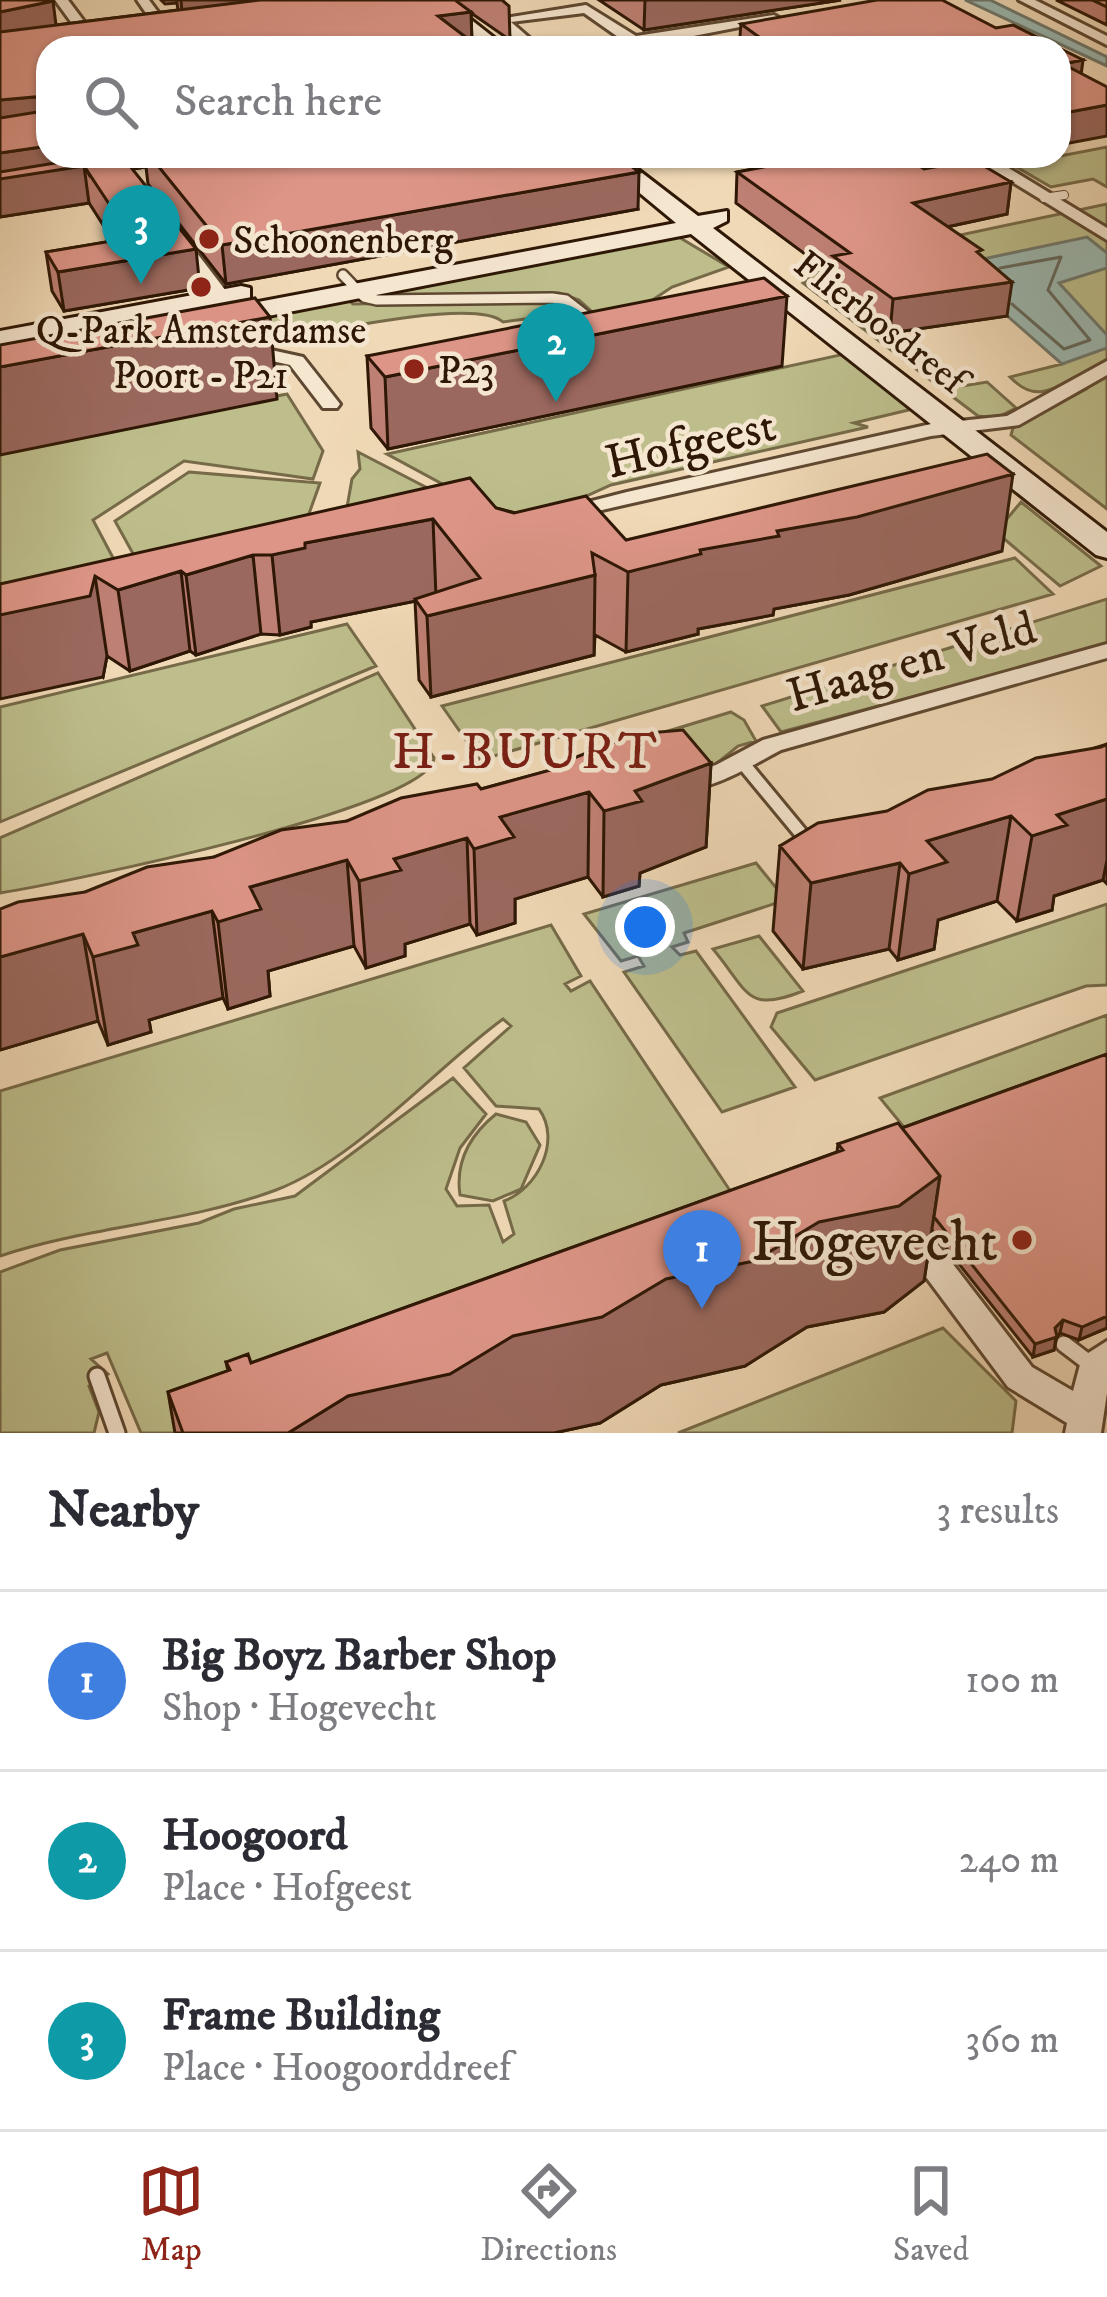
<!DOCTYPE html>
<meta charset="utf-8">
<style>
:root{--surface:#fff;--page:#f7f7f7;--text:#2b2b33;--muted:#7c7c81;--line:#e1e1e2;--accent:#8f2418}
body{margin:0;font-family:"IM FELL DW Pica",serif;background:var(--page);color:var(--text)}
.you{position:absolute;left:645px;top:927px;width:42px;height:42px;margin:-30px;border:9px solid #fff;border-radius:50%;background:#1a73e8;box-shadow:0 0 0 18px #1a73e833}
.badge{display:grid;place-items:center;width:78px;height:78px;border-radius:50%;background:var(--accent);color:#fff;font-size:39px;font-weight:700}
.pin{position:absolute;translate:-50% -99px;filter:drop-shadow(0 3px 6px #0008)}
.pin::after{content:'';position:absolute;top:63px;width:42px;height:36px;background:inherit;clip-path:polygon(0 0,100% 0,50% 100%)}
.list{margin:0;padding:0;list-style:none}
h2{display:flex;justify-content:space-between;align-items:center;height:156px;margin:0;padding:0 48px;font-size:51px}
h2 small{font-size:39px;font-weight:400;color:var(--muted)}
.list li{display:grid;grid-template-columns:78px 1fr auto;gap:36px;align-items:center;box-sizing:border-box;height:180px;padding:0 48px;border-top:3px solid var(--line)}
.list b{display:block;font-size:45px;white-space:nowrap}
.list p{margin:0;font-size:39px;white-space:nowrap;color:var(--muted)}
.list em{font-size:39px;font-style:normal;color:var(--muted)}
.icon{flex:none;width:66px;height:66px;fill:none;stroke:currentColor;stroke-width:2;stroke-linecap:round;stroke-linejoin:round}
.map{position:relative;flex:none;width:1107px;height:1433px;overflow:hidden}
.search{position:absolute;background:var(--surface);box-shadow:0 3px 9px #0004;left:36px;right:36px;top:36px;height:132px;display:flex;align-items:center;gap:30px;box-sizing:border-box;padding:0 42px;border-radius:36px;color:var(--muted);font-size:45px}
.sheet{height:696px;background:var(--surface)}
nav{display:flex;justify-content:space-around;align-items:center;box-sizing:border-box;height:168px;border-top:3px solid var(--line);background:var(--surface);font-size:33px;color:var(--muted)}
nav a{display:grid;justify-items:center;gap:6px}
nav .on{color:var(--accent)}
.map>svg:first-child{display:block}
</style>
<div class="map">
<svg width="1107" height="1433" viewBox="0 0 1107 1433">
<rect width="100%" height="100%" fill="#f0d9b6"/>
<filter id="stains"><feTurbulence type="fractalNoise" baseFrequency=".00167" numOctaves="4"/><feColorMatrix values="0 0 0 0 .2 0 0 0 0 .09 0 0 0 0 .02 0 0 0 .5 -.17"/></filter>
<radialGradient id="worn" r=".72"><stop offset=".6" stop-color="#630" stop-opacity="0"/><stop offset="1" stop-color="#630" stop-opacity=".3"/></radialGradient>
<path fill="#bdbe8c" stroke="#766a48" stroke-width="3" d="M1107,147V187L1093,179L1051,187L1013,165Z
M1107,204V509L1011,435L1013,428L1086,389L1075,377C1048,392 1033,401 1010,377L1062,364L927,242Z
M677,236L729,267L672,287L610,328L579,300L559,293L389,297L378,291Z
M872,260L832,290L963,386L987,382L1016,408L996,418L978,416L803,283L821,269Z
M345,297L353,304L552,301L562,303L570,313L503,322C475,297 317,333 275,341L250,315Z
M849,353L917,408L854,423L868,427L611,485L520,526L387,454Z
M287,394L323,451L313,479L184,461L93,520L137,603L0,634V452Z
M358,452L499,525L346,513L352,479L360,469Z
M189,472L320,483L306,522L158,599L115,521Z
M1021,502L1101,566L1060,586L996,532Z
M1015,558L1053,594L480,760L442,706Z
M1107,599V645L781,732L762,706Z
M347,624L376,666L0,822V707Z
M378,673L434,758C431,808 58,884 0,893V838Z
M731,712L744,720L756,741L738,746L711,768L655,735Z
M756,863L786,900L684,933L688,942L672,947L680,955L696,951L795,1087L722,1112L624,972L644,966L638,956L621,961L584,914Z
M1107,904V985L1086,986L815,1080L771,1027L777,1013Z
M551,925L581,976L565,984L571,991L590,981L751,1222L231,1433H141L107,1353L91,1359L108,1374L89,1386L99,1412L94,1433H0V1272L60,1250L199,1223L234,1209L295,1196L453,1078L486,1114L460,1148L446,1189L457,1206L489,1205L503,1242L514,1234L504,1201C537,1189 562,1141 539,1109L496,1106L464,1068L511,1026L503,1019C433,1070 357,1159 276,1190C188,1223 90,1226 0,1256V1091Z
M759,936L803,991C746,1014 749,992 713,949Z
M1107,1015V1066L912,1137L880,1098Z
M496,1114L526,1122L540,1145L521,1189L493,1201L460,1195C455,1161 470,1135 496,1114Z
M943,1328L1016,1401L1012,1433H678Z"/>
<path fill="#9bb9b2" stroke="#6f786d" stroke-width="3" d="M965,0H990L1107,57V66Z
M1087,237L1107,253V268L1059,283L1107,335V348L1062,364L972,285L983,259Z"/>
<g fill="none" stroke-linecap="round" stroke-linejoin="round">
<path stroke="#64685c" stroke-width="3" d="M1000,268L1061,257L1048,290L1090,340L1064,349L1012,304"/>
<g stroke="#5e4831" stroke-width="10">
<path id="lane-far3" d="M728,47L753,42
M1044,198L1064,195"/>
</g>
<g stroke="#5e4831" stroke-width="14">
<path id="lane-far2" d="M343,275L364,297L377,300L552,298L566,300L589,318"/>
</g>
<g stroke="#5e4831" stroke-width="18">
<path id="lane-far1" d="M741,761L808,842"/>
</g>
<g stroke="#5e4831" stroke-width="21">
<path id="lane" d="M1064,1344L1093,1366
M97,1376L117,1433"/>
</g>
<g stroke="#5e4831" stroke-width="6">
<path id="street" d="M55,0H68L104,48H90Z
M137,0H149L175,35L173,38H163Z
M1019,0H1035L1107,36V45Z
M586,5L636,36L774,15L781,19L637,47L579,48L621,39L584,13L511,22L541,48H526L493,20Z
M970,156H989L1107,228V240Z
M175,240H187L226,291L223,295H211L173,244Z
M253,334L259,335L271,350L303,357L340,404L337,408H323L290,365L259,358L244,339Z
M1107,361V375L1019,425L931,436L628,504L602,510L570,527L560,521L588,502L627,492L931,424L1007,416Z
M1107,644V658L781,750C753,765 701,797 669,790L665,785L669,780L716,765L763,740Z
M908,1216L919,1220L1032,1367L1073,1391L1082,1357L1107,1341V1393L1101,1433H1065L1067,1423L1008,1387L897,1238L892,1229L897,1220Z"/>
</g>
<g stroke="#2e1705" stroke-width="6">
<path id="secondary" d="M424,0H446L507,48H484Z
M595,156H620L698,216L727,211V221L713,228L1107,532V558L1096,555L691,234L216,326L203,318L216,310L676,223Z
M241,286L250,288V300L0,347V331Z"/>
</g>
<use href="#lane-far3" stroke="#f5e6d0" stroke-width="8"/>
<use href="#lane-far2" stroke="#f5e6d0" stroke-width="9"/>
<use href="#lane-far1" stroke="#f5e6d0" stroke-width="12"/>
<use href="#lane" stroke="#f5e6d0" stroke-width="15"/>
<use href="#street" fill="#f5e6d0" fill-rule="evenodd"/>
<use href="#secondary" fill="#f5e6d0" fill-rule="evenodd"/>
</g>
<path fill="#be8074" stroke="#2e1705" stroke-width="3" d="M0,0L56,25L178,10L177,3L165,4L161,0H502L509,6L510,40L471,13L472,42L48,48V156H618L638,209L226,284L148,184L146,167L132,169L200,288L64,311L52,291L46,252L107,242L105,228L89,203L0,217Z
M599,0H841L644,30Z
M1056,0H1107V25Z
M741,24L996,28L1059,48H739Z
M750,156H904L924,169L1011,182L1007,214L947,227L981,256L1007,316L890,333L830,289L832,274L736,203L737,172L765,167Z
M367,356L782,366L388,449L371,428Z
M496,508L626,540L1002,551L849,595L774,609L773,615L698,629V634L626,652L595,635L594,655L431,697L419,680L415,601L311,622V627L280,635L261,634L196,655L190,651L130,671L107,656L103,677L0,584Z
M1107,744V884L1103,880L1054,896L1052,910L1017,921L997,901L938,920L934,949L898,960L889,949L803,969L773,931L780,846Z
M566,761L711,763L706,847L640,873L639,886L603,897L588,877L515,899V923L477,935L470,924L405,944V956L366,968L354,946L268,971L270,996L228,1009L223,998L149,1020L151,1032L108,1045L98,1021L0,1050L85,892L347,821L481,789L566,766Z
M1107,1054V1328L1079,1340L1060,1333L1057,1337L1054,1350L1033,1357L932,1230L924,1281L884,1312L807,1327L745,1366L661,1385L600,1423L554,1433H175L168,1392L228,1371L226,1362L251,1363L837,1152L838,1144L902,1128Z"/>
<path fill="#9b685e" stroke="#2e1705" stroke-width="3" d="M181,0H359L183,24Z
M645,0H841L644,30Z
M53,1L57,33L0,45V12Z
M471,12L472,44L438,16Z
M1083,60L1079,91L1063,64Z
M46,96L48,110L0,135V100Z
M1107,105V136L1059,145V114Z
M48,146V156H145L146,167L90,176L84,166L89,203L0,217V153Z
M639,172L638,209L226,284L222,245Z
M1011,182L1007,214L909,235L913,203Z
M196,249L200,288L64,311L58,272Z
M1012,282L1007,316L890,333L893,299Z
M787,296L782,366L388,449L385,377Z
M270,317L277,399L0,455V367Z
M1013,474L1002,551L849,595L774,609L773,615L698,629V634L626,652L628,572L700,550Z
M433,519L436,597L311,622V627L280,635L272,555L305,543Z
M253,555L261,634L196,655L186,575Z
M181,571L190,651L130,671L118,590Z
M595,575L594,655L431,697L427,616Z
M95,576L107,656L103,677L0,699V615Z
M711,763L706,847L640,873L639,886L603,897L604,811L635,791Z
M589,792L588,877L515,899V923L477,935L474,849L500,817Z
M1107,799V860L1103,880L1054,896L1052,910L1017,921L1032,836L1057,815Z
M1011,816L997,901L938,920L934,949L898,960L909,874L927,841Z
M467,838L470,924L405,944V956L366,968L359,881L394,859Z
M347,860L354,946L268,971L270,996L228,1009L218,922L250,887Z
M900,863L889,949L803,969L811,883Z
M212,911L223,998L149,1020L151,1032L108,1045L93,957L133,933Z
M83,934L98,1021L0,1050V957Z
M940,1176L924,1281L884,1312L807,1327L745,1366L661,1385L600,1423L554,1433H288L348,1396Z
M1107,1316V1328L1079,1340L1082,1327Z
M1063,1320L1060,1333L1056,1337L1054,1350L1033,1357L1035,1344Z"/>
<path fill="#dd9587" stroke="#2e1705" stroke-width="3" d="M0,0H52L53,1L0,12Z
M260,0H455L471,12L438,16L480,48H48V146L0,153V118L44,111L46,96L0,100V32Z
M877,0H942L996,28L1013,25L1059,48H774L741,24Z
M1092,0H1107V7Z
M1059,48L1083,60L1063,64L1107,87V105L1059,114Z
M98,156H122L196,249L58,272L46,252L118,240L104,221L119,219L84,166L0,179V172Z
M150,156H618L639,172L222,245Z
M794,156H904L924,169L974,160L1011,182L913,203L982,250L977,252L1012,282L893,299L833,256L850,253L737,172L800,160Z
M764,278L787,296L385,377L367,356Z
M255,298L270,317L0,367V345Z
M987,454L1013,474L857,517L777,531L779,536L700,550L701,554L628,572L592,553L595,575L427,616L415,599L480,578L433,519L305,543V548L272,555H253L186,575L181,571L118,590L95,576L90,596L0,615V584L470,478L496,508L514,513L586,496L626,540Z
M683,730L711,763L635,791L642,801L604,811L589,792L500,817L514,837L474,849L467,838L394,859L401,870L359,881L347,860L250,887L261,909L218,922L212,911L133,933L138,945L93,957L83,934L0,957V909L18,902L85,892L147,867L214,857L281,830L347,821L401,798L477,784L481,789L569,765L566,761L636,734Z
M1107,744V799L1057,815L1067,825L1032,836L1011,816L927,841L947,862L909,874L900,863L811,883L780,846L818,823L887,811L928,790L992,779L1036,758L1101,747Z
M1107,1054V1316L1082,1327L1063,1320L1055,1328L1057,1337L1035,1344L934,1217L940,1176L902,1128Z
M898,1123L940,1176L899,1206L819,1222L754,1261L666,1279L602,1317L513,1336L450,1374L348,1396L288,1433H183L168,1392L230,1370L226,1362L248,1354L251,1363L843,1150L838,1144Z"/>
<g fill="#8f2418" stroke="#f5e6d0" stroke-width="4.5">
<circle cx="209" cy="239" r="12"/>
<circle cx="201" cy="287" r="12"/>
<circle cx="414" cy="369" r="12"/>
<circle cx="1022" cy="1240" r="12"/>
</g>
<g text-anchor="middle" stroke-width="9" stroke-linejoin="round" paint-order="stroke">
<g font-size="39" fill="#2e1705" stroke="#f5e6d0" text-anchor="start">
<text x="233" y="253">Schoonenberg</text>
<text x="201" y="343" text-anchor="middle">Q-Park Amsterdamse<tspan x="201" dy="45">Poort - P21</tspan></text>
<text x="438" y="383">P23</text>
</g>
<g font-size="39" fill="#2e1705" stroke="#f5e6d0">
<text transform="translate(881 321) rotate(38)" y="14">Flierbosdreef</text>
</g>
<g font-size="48" fill="#2e1705" stroke="#f5e6d0">
<text transform="translate(690 442) rotate(-13)" y="17">Hofgeest</text>
<text transform="translate(911 660) rotate(-16)" y="17">Haag en Veld</text>
</g>
<g font-size="51" letter-spacing="3" fill="#7a1f14" stroke="#f5e6d0">
<text x="526" y="768">H-BUURT</text>
</g>
<g font-size="57" fill="#2e1705" stroke="#f5e6d0" text-anchor="end">
<text x="998" y="1260">Hogevecht</text>
</g>
</g>
<rect width="100%" height="100%" filter="url(#stains)"/>
<rect width="100%" height="100%" fill="url(#worn)"/>
</svg>
<div class="you"></div>
<div class="pin badge" style="left:702px;top:1309px;background:#3f7fe0">1</div>
<div class="pin badge" style="left:556px;top:402px;background:#0f9aa8">2</div>
<div class="pin badge" style="left:141px;top:284px;background:#0f9aa8">3</div>
<div class="search"><svg class="icon" aria-label="search" viewBox="0 0 24 24"><circle cx="10" cy="10" r="6"/><path d="M15 15l6 6"/></svg>Search here</div>
</div>
<section class="sheet">
<h2>Nearby<small>3 results</small></h2>
<ul class="list">
<li><span class="badge" style="background:#3f7fe0">1</span><div><b>Big Boyz Barber Shop</b><p>Shop · Hogevecht</p></div><em>100 m</em></li>
<li><span class="badge" style="background:#0f9aa8">2</span><div><b>Hoogoord</b><p>Place · Hofgeest</p></div><em>240 m</em></li>
<li><span class="badge" style="background:#0f9aa8">3</span><div><b>Frame Building</b><p>Place · Hoogoorddreef</p></div><em>360 m</em></li>
</ul>
</section>
<nav>
<a class="on"><svg class="icon" aria-label="map" viewBox="0 0 24 24"><path d="M3 6l6-2 6 2 6-2v14l-6 2-6-2-6 2zM9 4v14M15 6v14"/></svg>Map</a>
<a><svg class="icon" aria-label="directions" viewBox="0 0 24 24"><path d="M12 3l9 9-9 9-9-9zM9 14v-3h6M13 9l2 2-2 2"/></svg>Directions</a>
<a><svg class="icon" aria-label="saved" viewBox="0 0 24 24"><path d="M7 4h10v16l-5-4-5 4z"/></svg>Saved</a>
</nav>
